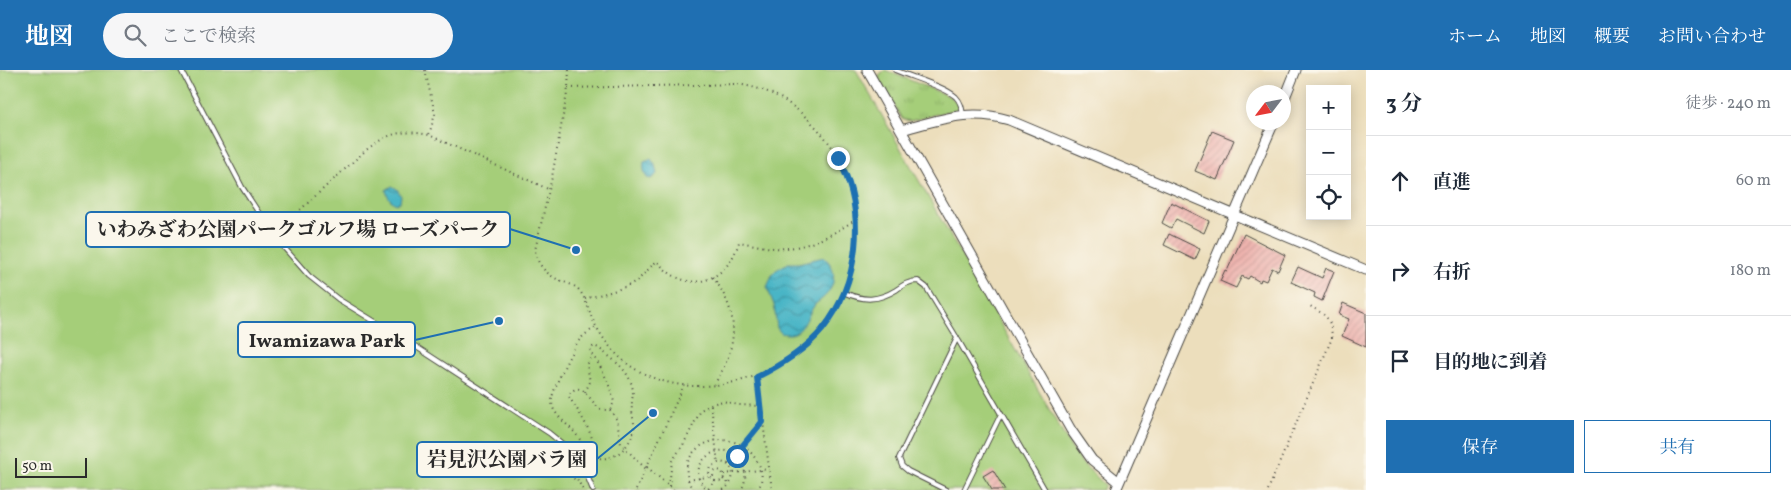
<!DOCTYPE html>
<html lang="ja">
<meta charset="utf-8">
<style>
:root{--surface:#fff;--page:#f6f6f7;--text:#1f2937;--muted:#747a83;--line:#e0e1e3;--accent:#1f6fb2}
body{margin:0;font-family:Vollkorn,"Noto Serif JP",serif;background:var(--page);color:var(--text)}
.controls{position:absolute;right:15px;top:15px;display:grid;overflow:hidden;border-radius:0px;box-shadow:0 2px 12px #0003}
.controls button{width:45px;height:45px;display:grid;place-items:center;padding:0;border:0;border-bottom:1px solid var(--line);background:var(--surface);color:var(--text);font:25px sans-serif}
.compass{position:absolute;left:1246px;top:15px;width:45px;height:45px;border-radius:50%;background:var(--surface);box-shadow:0 2px 12px #0003;rotate:238deg}
.scale{position:absolute;left:15px;bottom:12px;width:72px;box-sizing:border-box;padding-left:5px;border:2px solid #2b2b2b;border-top:0;font-size:14px;line-height:18px;white-space:nowrap;color:#2b2b2b;-webkit-text-stroke:4px #fbf7ec;paint-order:stroke}
.stop{position:absolute;width:15px;height:15px;margin:-11px;border:4px solid #1f6fb2;border-radius:50%;background:#fff}
.stop.end{background:#1f6fb2;border-color:#fff;box-shadow:0 1px 5px #0008}
.list{margin:0;padding:0;list-style:none}
h2{display:flex;justify-content:space-between;align-items:center;height:65px;margin:0;padding:0 20px;font-size:21px}
h2 small{font-size:16px;font-weight:400;color:var(--muted)}
.list li{display:grid;grid-template-columns:32px 1fr auto;gap:15px;align-items:center;box-sizing:border-box;height:90px;padding:0 20px;border-top:1px solid var(--line)}
.list b{display:block;font-size:19px;white-space:nowrap}
.list em{font-size:16px;font-style:normal;color:var(--muted)}
.actions{display:flex;gap:10px;padding:15px 20px}
.actions a{flex:1;padding:11px 0;border:1px solid var(--accent);border-radius:0px;text-align:center;font-size:18px;color:var(--accent)}
.actions .main{background:var(--accent);color:#fff}
.icon{flex:none;width:28px;height:28px;fill:none;stroke:currentColor;stroke-width:2;stroke-linecap:round;stroke-linejoin:round}
.map{position:relative;flex:none;width:1366px;height:420px;overflow:hidden}
header{display:flex;align-items:center;gap:30px;box-sizing:border-box;height:70px;padding:0 25px;background:var(--accent);color:#fff}
header strong{font-size:24px}
nav{display:flex;gap:28px;margin-inline-start:auto;font-size:18px}
.search{width:350px;height:45px;background:var(--page);display:flex;align-items:center;gap:12px;box-sizing:border-box;padding:0 18px;border-radius:28px;color:var(--muted);font-size:19px}
main{display:flex}
aside{flex:1;background:var(--surface)}
.map>svg:first-child{display:block}
</style>
<header>
<strong>地図</strong>
<div class="search"><svg class="icon" aria-label="search" viewBox="0 0 24 24"><circle cx="10" cy="10" r="6"/><path d="M15 15l6 6"/></svg>ここで検索</div>
<nav><a>ホーム</a><a>地図</a><a>概要</a><a>お問い合わせ</a></nav>
</header>
<main>
<div class="map">
<svg width="1366" height="420" viewBox="0 0 1366 420">
<defs>
<pattern id="grass-tufts" width="24" height="20" patternUnits="userSpaceOnUse" patternTransform="scale(1.25)"><rect width="24" height="20" fill="#a5ce79"/><path d="M3 7l-1-3M5 7V3M7 7l1-3M15 17l-1-3M17 17v-4M19 17l1-3" fill="none" stroke="#8eb169"/></pattern>
<pattern id="water-waves" width="16" height="10" patternUnits="userSpaceOnUse" patternTransform="scale(1.25)"><rect width="16" height="10" fill="#49b5c6"/><path d="M0 5q4-4 8 0t8 0" fill="none" stroke="#3d93a1"/></pattern>
<pattern id="building-hatch" width="6" height="6" patternUnits="userSpaceOnUse" patternTransform="scale(1.25)"><rect width="6" height="6" fill="#eeb3ae"/><path d="M-1 1l2-2M0 6l6-6M5 7l2-2" fill="none" stroke="#cc9a96"/></pattern>
</defs>
<rect width="100%" height="100%" fill="#fbf7ec"/>
<filter id="ink" filterUnits="userSpaceOnUse"><feTurbulence type="fractalNoise" baseFrequency=".02" numOctaves="2"/><feDisplacementMap in="SourceGraphic" scale="10" xChannelSelector="R" yChannelSelector="G"/><feConvolveMatrix kernelMatrix="1 2 1 2 8 2 1 2 1" color-interpolation-filters="sRGB"/></filter>
<filter id="wash" filterUnits="userSpaceOnUse"><feTurbulence type="fractalNoise" baseFrequency=".0096" numOctaves="4" result="noise"/><feDisplacementMap in="SourceGraphic" scale="20" xChannelSelector="R" yChannelSelector="G"/><feGaussianBlur stdDeviation="1.12" result="paint"/><feColorMatrix in="noise" values="0 0 0 0 0 0 0 0 0 0 0 0 0 0 0 0 0 1.4 0 .05"/><feComposite in="paint" operator="in"/></filter>
<g filter="url(#wash)">
<rect width="100%" height="100%" fill="#ecdebc"/>
<path fill="url(#grass-tufts)" stroke="#687c52" d="M885,0L951,27L959,35L957,39L910,51L902,49L879,9V5Z"/>
<path fill="#a5ce79" stroke="#687c52" d="M0,0H856L1070,376L1082,393L1105,415L1102,420H0Z"/>
<path fill="url(#water-waves)" stroke="#3a7078" d="M651,89L655,95L657,104L651,109L647,108C644,103 643,98 644,92Z
M392,116L397,119L401,126L400,132L396,134C391,132 387,126 386,120Z
M824,187C838,199 836,217 823,228C820,231 817,232 814,236C805,249 803,269 781,263L777,258L774,235L767,217L772,205L776,200L788,193H798Z"/>
<g id="blocks">
<path fill="url(#building-hatch)" d="M1212,61L1234,70L1217,110L1195,101Z
M1171,132L1209,151L1204,163L1176,149L1171,158L1162,153Z
M1169,164L1200,179L1195,190L1164,175Z
M1244,164L1285,185L1278,201L1272,198L1266,211L1261,209L1260,212L1250,206L1248,209L1242,206L1236,218L1220,211L1225,200L1227,201Z
M1298,197L1322,208L1326,198L1334,201L1322,231L1314,227L1315,223L1291,212Z
M1343,233L1366,243V277L1342,266L1349,249L1339,245Z
M993,400L1005,420H992L983,406Z"/>
</g>
</g>
<g filter="url(#ink)">
<use href="#blocks" fill-opacity="0" stroke="#484641" stroke-width="1"/>
<g fill="none" stroke-linecap="round" stroke-linejoin="round">
<g stroke="#484641" stroke-width="6">
<path id="service" d="M181,0L242,117L273,165L309,206L338,229L418,278L549,363L570,380L578,389L584,398L593,420
M895,0C910,7 944,16 956,27C961,32 962,38 963,45
M845,223C864,231 878,231 896,220C903,215 909,211 918,211L926,217L957,268
M946,420L908,401L902,396L899,388L957,268L1045,420
M964,420L1001,344"/>
</g>
<g stroke="#484641" stroke-width="11">
<path id="tertiary" d="M867,0L1071,360L1092,390L1119,412
M1284,30L1296,0
M901,60C939,50 969,38 1009,50L1366,200
M1116,420L1274,52"/>
</g>
<path stroke="#484641" stroke-width="2" stroke-dasharray="1 4" stroke-linecap="butt" d="M425,0L435,44L429,65
M569,0L568,18L552,107L535,180C537,197 550,208 567,213C572,215 575,216 579,220C586,229 588,238 592,248C600,266 615,286 632,297C654,311 679,317 704,316C764,313 814,283 842,229
M568,18L737,14C748,16 759,18 770,23C801,36 835,73 847,105C853,123 856,146 856,165C855,183 851,200 846,218
M278,160L366,80C389,63 401,59 429,65L548,119
M713,207C741,246 738,276 714,315
M585,229C603,223 626,220 640,208C646,202 651,196 657,191C685,226 727,214 739,172C751,174 763,177 774,178C806,180 830,166 855,150
M757,307L772,420
M585,322L590,312L587,295L592,286
M711,335L718,393
M584,384C584,364 563,355 554,340C552,336 552,332 552,328C554,317 571,281 578,272C583,265 590,261 596,257
M595,387C613,393 630,378 634,359C635,352 632,347 632,340C631,334 633,327 633,321C631,305 621,296 610,287C604,283 600,278 594,276L590,279L591,283C602,297 610,315 614,332L610,340
M728,394L762,352
M589,395C607,381 578,341 569,327V324C582,309 589,330 599,338C602,340 606,340 610,340L617,350L621,374L646,399
M647,397L674,420
M579,402L575,405L583,420
M575,404L572,401L569,405L577,411
M724,404L769,399
M723,409L730,415
M688,410L713,406L714,402L717,400L722,401L724,407C723,411 719,413 715,411L708,419
M715,411L712,410L709,404L711,397L720,392C737,394 736,412 723,420
M669,416L672,391L683,375L701,340L711,334L723,331L738,335L760,336
M636,420L684,315
M693,420C666,378 732,348 757,391C763,400 763,410 758,420
M709,420C677,399 725,360 742,394C747,402 746,412 741,420
M1268,420L1332,268C1331,248 1327,246 1310,236"/>
<use href="#service" stroke="#fff" stroke-width="4"/>
<use href="#tertiary" stroke="#fff" stroke-width="9"/>
</g>
</g>
<g fill="none" stroke-linecap="round" stroke-linejoin="round" filter="url(#ink)">
<path stroke="#1f6fb2" stroke-width="6" d="M737,386L735,385L762,352L757,307C781,295 805,280 822,260C860,213 867,141 838,88"/>
</g>
<path fill="none" stroke="#1f6fb2" stroke-width="2" d="M576 180L510 159M499 251L415 270M653 343L597 389"/>
<g fill="#1f6fb2" stroke="#fbf7ec" stroke-width="2">
<circle cx="576" cy="180" r="5"/>
<circle cx="499" cy="251" r="5"/>
<circle cx="653" cy="343" r="5"/>
</g>
<g fill="#fbf7ec" stroke="#1f6fb2" stroke-width="2">
<rect x="86" y="142" width="424" height="35" rx="5"/>
<rect x="238" y="252" width="177" height="35" rx="5"/>
<rect x="417" y="372" width="180" height="35" rx="5"/>
</g>
<g font-size="20" text-anchor="middle" font-weight="bold" fill="#2b2b2b">
<text x="298" y="166">いわみざわ公園パークゴルフ場 ローズパーク</text>
<text x="327" y="277">Iwamizawa Park</text>
<text x="507" y="396">岩見沢公園バラ園</text>
</g>
</svg>
<div class="controls">
<button>+</button>
<button>−</button>
<button><svg class="icon" aria-label="locate" viewBox="0 0 24 24"><circle cx="12" cy="12" r="6"/><path d="M12 2v4M12 18v4M2 12h4M18 12h4"/></svg></button>
</div>
<svg class="compass" viewBox="-18 -18 36 36"><path d="M0-13l5 13h-10z" fill="#e53935"/><path d="M0 13l5-13h-10z" fill="#747a83"/></svg>
<div class="scale">50 m</div>
<div class="stop" style="left:737px;top:386px"></div>
<div class="stop end" style="left:838px;top:88px"></div>
</div>
<aside>
<h2>3 分<small>徒歩 · 240 m</small></h2>
<ul class="list">
<li><svg class="icon" aria-label="ahead" viewBox="0 0 24 24"><path d="M12 20V5M6 11l6-6 6 6"/></svg><div><b>直進</b></div><em>60 m</em></li>
<li><svg class="icon" aria-label="right" viewBox="0 0 24 24"><path d="M7 20v-9h11M14 6l5 5-5 5"/></svg><div><b>右折</b></div><em>180 m</em></li>
<li><svg class="icon" aria-label="arrive" viewBox="0 0 24 24"><path d="M6 21V4h12l-3 4 3 4H6"/></svg><div><b>目的地に到着</b></div></li>
</ul>
<div class="actions"><a class="main">保存</a><a>共有</a></div>
</aside>
</main>
